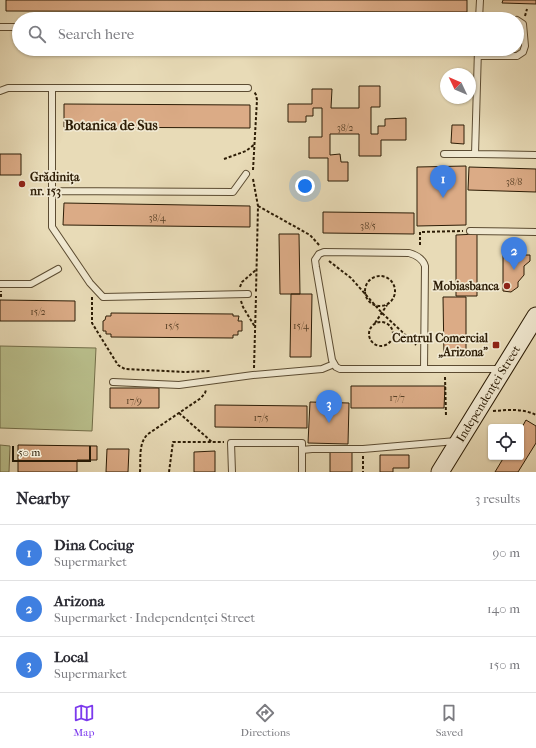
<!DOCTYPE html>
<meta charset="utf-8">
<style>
:root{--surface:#fff;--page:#f7f7f7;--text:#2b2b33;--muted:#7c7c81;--line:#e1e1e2;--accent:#7c3aed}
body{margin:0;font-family:"IM FELL French Canon",serif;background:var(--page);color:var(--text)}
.controls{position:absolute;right:12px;bottom:12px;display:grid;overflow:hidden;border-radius:4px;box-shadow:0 1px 3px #0004}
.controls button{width:36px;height:36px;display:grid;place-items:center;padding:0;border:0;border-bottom:1px solid var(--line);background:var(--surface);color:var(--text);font:20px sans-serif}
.compass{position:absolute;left:440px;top:68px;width:36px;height:36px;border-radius:50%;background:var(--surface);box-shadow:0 1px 3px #0004;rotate:314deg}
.scale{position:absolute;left:12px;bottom:10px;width:79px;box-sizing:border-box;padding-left:4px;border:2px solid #2d1d06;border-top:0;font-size:11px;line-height:14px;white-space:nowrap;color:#2d1d06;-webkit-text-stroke:3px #f0e8d0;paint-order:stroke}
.you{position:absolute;left:305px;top:186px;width:14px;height:14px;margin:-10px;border:3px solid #fff;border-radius:50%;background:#1a73e8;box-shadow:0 0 0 6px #1a73e833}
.badge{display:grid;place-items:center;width:26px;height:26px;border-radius:50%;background:var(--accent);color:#fff;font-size:13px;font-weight:700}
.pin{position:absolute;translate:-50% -33px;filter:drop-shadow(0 1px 2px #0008)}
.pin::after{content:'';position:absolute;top:21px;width:14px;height:12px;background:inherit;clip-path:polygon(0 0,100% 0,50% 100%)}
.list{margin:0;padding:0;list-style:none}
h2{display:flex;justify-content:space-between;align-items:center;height:52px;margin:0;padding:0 16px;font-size:17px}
h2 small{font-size:13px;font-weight:400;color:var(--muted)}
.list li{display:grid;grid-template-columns:26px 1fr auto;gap:12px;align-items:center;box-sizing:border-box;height:56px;padding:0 16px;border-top:1px solid var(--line)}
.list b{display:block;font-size:15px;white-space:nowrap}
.list p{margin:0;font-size:13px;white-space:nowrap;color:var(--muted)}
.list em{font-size:13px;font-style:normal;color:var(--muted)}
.icon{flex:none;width:22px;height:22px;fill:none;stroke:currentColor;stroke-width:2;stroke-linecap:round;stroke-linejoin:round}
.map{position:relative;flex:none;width:536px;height:472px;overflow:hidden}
.search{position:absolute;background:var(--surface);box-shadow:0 1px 3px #0004;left:12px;right:12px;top:12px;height:44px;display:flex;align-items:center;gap:10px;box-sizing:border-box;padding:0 14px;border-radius:22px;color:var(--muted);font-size:15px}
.sheet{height:220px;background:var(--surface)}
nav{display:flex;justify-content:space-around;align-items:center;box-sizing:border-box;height:56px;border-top:1px solid var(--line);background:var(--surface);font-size:11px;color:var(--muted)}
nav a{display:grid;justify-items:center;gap:2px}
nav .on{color:var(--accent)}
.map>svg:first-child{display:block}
</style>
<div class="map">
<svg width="536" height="472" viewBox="0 0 536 472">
<rect width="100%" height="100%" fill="#e8dbb7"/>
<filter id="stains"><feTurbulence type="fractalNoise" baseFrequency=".005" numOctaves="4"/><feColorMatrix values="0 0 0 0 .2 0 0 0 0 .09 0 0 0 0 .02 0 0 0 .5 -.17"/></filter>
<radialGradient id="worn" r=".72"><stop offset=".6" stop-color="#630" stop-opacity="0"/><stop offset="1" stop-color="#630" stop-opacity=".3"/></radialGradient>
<path fill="#b9bf8c" stroke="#736e49" d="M0,346L96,348L92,431L0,428Z
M0,445L10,446L9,472H0Z"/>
<path fill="#dbab86" stroke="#2d1d06" d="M6,0H467V12L6,11Z
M503,0H536V4L502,3Z
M359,86H380V107H371V134H378V126H385V119L406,118V140H381V156H359V134H330V155L340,154L341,162H348V181H328V158H309V137H322V108H313V116H306V122H288V104H312V89H332L331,108H359Z
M64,104L250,105V128L64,127Z
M452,125H464V144L451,143Z
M0,154H21V175H0Z
M466,166V225L417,226V167Z
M469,167L536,169V192L468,190Z
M64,203L250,206V227L63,225Z
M323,212L414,213V234L323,233Z
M279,234H299L300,294H280Z
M477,234V296H456V235Z
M503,245H524V255H530V261L524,266V275L518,282V287L511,292L503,291Z
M291,294H312L311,357H290Z
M443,297H466V357H444Z
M0,300L75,301V321H0Z
M111,313L233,314V316H239L238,321H242V331H238V335H233V338L111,337V334H106V331H103V321L105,320L106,316H111Z
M351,386H445L444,408H351Z
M110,388H159V408H110Z
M310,402L349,403L348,444L308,443Z
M215,405L307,406V428L215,427Z
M526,420L536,426V443L518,472H495L504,457H521V429Z
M18,445L97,446V460H77V472H18Z
M107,449H129L128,472H106Z
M215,451V472H194V452Z
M330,452H352V472H330Z
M380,455H409V468H393V472H380Z"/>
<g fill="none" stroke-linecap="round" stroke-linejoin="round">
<g stroke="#5c4c32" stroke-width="8">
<path id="service" d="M479,17L511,19
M479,19L480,0
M0,27H19
M478,49L475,154L536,155
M478,56H517L523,52L525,46L523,24L517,20
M52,88V227L90,283L103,297L248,294
M0,91L8,88H248
M444,154H475
M51,191L233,192L246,174
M470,231L536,232
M0,284H31L58,269
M424,369L425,266C423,259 416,255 409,253L324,252L319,254L315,260L316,267L332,360L336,367L340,369H500
M113,382L179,385L253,375L322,369L334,364
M302,450L312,449H363L456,441
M232,472L231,443H302V472"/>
</g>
<g stroke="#2d1d06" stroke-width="19">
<g id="secondary">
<path id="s1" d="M440,472L536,316"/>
</g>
</g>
<path stroke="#2d1d06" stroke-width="2" stroke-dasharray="3 2" stroke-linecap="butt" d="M525,16L527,9
M224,159L246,151L255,144
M253,170L257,100L256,95L254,91
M253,179L258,206L256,292
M258,206L310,235L320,246
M420,245V232L463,231
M329,261L351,278L382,313L416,345
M365 291a15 15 0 1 1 30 0a15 15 0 1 1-30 0Z
M240,287L242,282L257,269
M1,297V291
M92,297V323L118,365L125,369L184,372L210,371V372
M241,301L243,307L255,327
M369 334a12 12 0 1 1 24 0a12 12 0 1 1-24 0Z
M375,323L387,305
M254,368L256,296
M445,377L446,416
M493,411C508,410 522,408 536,415
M179,413L212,442
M363,456V472
M140,472C141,459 138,443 148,434L201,398L205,393L206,390
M169,472L173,442H224"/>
<use href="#service" stroke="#f0e8d0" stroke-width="6"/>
<use href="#secondary" stroke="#f0e8d0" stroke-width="17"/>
</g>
<g fill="#8f2418" stroke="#f0e8d0" stroke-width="1.5">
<circle cx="22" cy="184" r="4"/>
<circle cx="507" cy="286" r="4"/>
<rect x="492" y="341" width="8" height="8" rx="2"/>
</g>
<g text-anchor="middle" stroke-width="3.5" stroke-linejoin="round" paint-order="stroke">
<g font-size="10" fill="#584026">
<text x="345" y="131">38/2</text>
<text x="514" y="185">38/8</text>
<text x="157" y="221">38/4</text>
<text x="368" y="229">38/5</text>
<text x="38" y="315">15/2</text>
<text x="172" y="329">15/5</text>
<text x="301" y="329">15/4</text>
<text x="397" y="401">17/7</text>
<text x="134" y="404">17/9</text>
<text x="261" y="421">17/5</text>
</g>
<g font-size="12" font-weight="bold" fill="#2d1d06" stroke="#f0e8d0" text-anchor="end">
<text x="30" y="181" text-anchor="start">Grădinița<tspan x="30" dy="14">nr. 153</tspan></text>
<text x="499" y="290">Mobiasbanca</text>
<text x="488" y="342">Centrul Comercial<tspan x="488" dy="14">„Arizona”</tspan></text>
</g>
<g font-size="12" fill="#2d1d06" stroke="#f0e8d0">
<text dy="4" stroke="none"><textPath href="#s1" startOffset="92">Independenței Street</textPath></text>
</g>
<g font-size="14" font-weight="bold" fill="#2d1d06" stroke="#f0e8d0">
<text x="111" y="130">Botanica de Sus</text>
</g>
</g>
<rect width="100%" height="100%" filter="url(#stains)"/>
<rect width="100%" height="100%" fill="url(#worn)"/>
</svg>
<div class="controls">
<button><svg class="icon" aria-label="locate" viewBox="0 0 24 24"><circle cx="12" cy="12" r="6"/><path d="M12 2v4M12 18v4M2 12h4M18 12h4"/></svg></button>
</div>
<svg class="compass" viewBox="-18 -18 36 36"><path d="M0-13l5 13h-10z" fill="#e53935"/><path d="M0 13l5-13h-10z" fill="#7c7c81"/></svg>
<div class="scale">50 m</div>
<div class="you"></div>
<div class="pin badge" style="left:443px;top:198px;background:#3f7fe0">1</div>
<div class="pin badge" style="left:514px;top:270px;background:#3f7fe0">2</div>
<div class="pin badge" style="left:329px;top:423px;background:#3f7fe0">3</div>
<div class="search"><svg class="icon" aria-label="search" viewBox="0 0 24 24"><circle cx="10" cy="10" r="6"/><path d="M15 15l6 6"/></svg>Search here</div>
</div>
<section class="sheet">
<h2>Nearby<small>3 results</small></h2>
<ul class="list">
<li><span class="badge" style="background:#3f7fe0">1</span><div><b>Dina Cociug</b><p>Supermarket</p></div><em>90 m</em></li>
<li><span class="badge" style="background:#3f7fe0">2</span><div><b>Arizona</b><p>Supermarket · Independenței Street</p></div><em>140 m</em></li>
<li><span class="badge" style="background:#3f7fe0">3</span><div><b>Local</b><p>Supermarket</p></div><em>150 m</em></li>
</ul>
</section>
<nav>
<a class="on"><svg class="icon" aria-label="map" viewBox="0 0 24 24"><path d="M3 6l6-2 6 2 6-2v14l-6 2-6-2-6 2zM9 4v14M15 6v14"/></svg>Map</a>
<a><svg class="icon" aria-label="directions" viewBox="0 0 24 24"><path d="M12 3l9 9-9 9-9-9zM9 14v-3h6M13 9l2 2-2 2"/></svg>Directions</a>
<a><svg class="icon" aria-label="saved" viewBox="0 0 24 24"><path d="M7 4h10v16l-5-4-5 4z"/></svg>Saved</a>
</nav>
